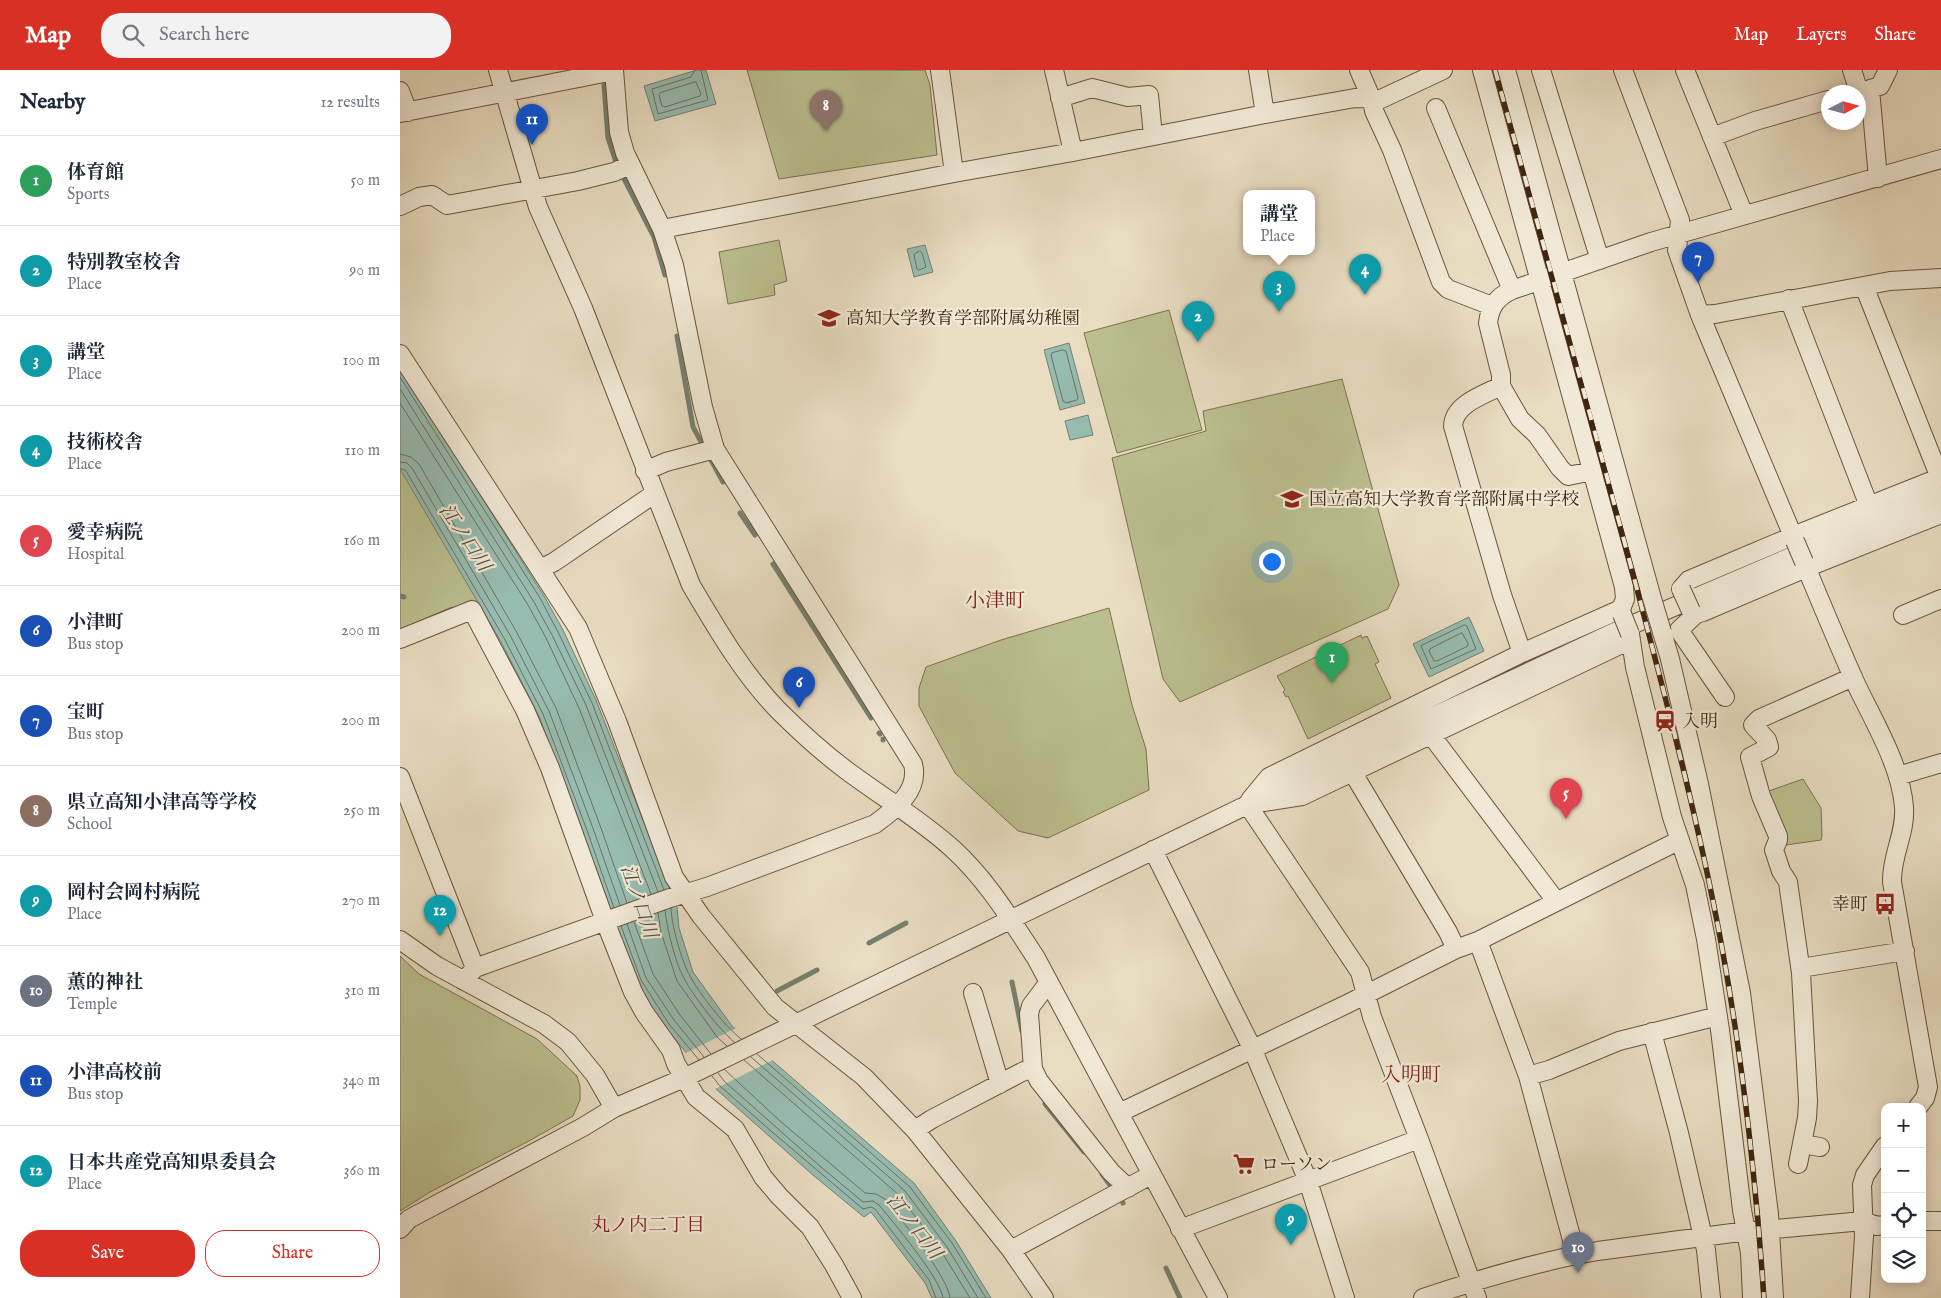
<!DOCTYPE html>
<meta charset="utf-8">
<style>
:root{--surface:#fff;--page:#f2f2f3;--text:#1f2937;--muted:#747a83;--line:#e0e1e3;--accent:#d93025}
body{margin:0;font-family:"IM FELL English","Noto Serif JP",serif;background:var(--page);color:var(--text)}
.controls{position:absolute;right:15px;bottom:15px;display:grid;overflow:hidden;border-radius:10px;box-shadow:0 2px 12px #0003}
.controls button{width:45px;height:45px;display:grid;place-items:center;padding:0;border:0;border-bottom:1px solid var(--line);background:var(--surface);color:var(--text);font:25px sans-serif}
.compass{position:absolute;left:1421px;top:15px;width:45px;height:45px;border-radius:50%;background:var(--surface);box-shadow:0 2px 12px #0003;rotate:84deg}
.you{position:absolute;left:871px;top:491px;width:18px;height:18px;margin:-12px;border:4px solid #fff;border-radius:50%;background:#1a73e8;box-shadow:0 0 0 8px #1a73e833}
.badge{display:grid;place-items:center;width:32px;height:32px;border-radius:50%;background:var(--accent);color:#fff;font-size:16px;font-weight:700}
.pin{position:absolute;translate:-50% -41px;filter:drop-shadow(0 1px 2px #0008)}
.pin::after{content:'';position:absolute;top:26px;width:18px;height:15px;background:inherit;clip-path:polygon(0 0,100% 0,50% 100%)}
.popup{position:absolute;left:843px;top:120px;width:72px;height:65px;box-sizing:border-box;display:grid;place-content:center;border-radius:10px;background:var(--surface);filter:drop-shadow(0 1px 4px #0005);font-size:16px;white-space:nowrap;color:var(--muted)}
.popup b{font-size:19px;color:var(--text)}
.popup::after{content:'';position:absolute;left:50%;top:100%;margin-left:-10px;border:10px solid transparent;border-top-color:var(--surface)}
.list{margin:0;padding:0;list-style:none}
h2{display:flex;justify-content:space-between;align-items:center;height:65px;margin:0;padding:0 20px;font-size:21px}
h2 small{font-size:16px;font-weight:400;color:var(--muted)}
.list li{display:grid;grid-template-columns:32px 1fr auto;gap:15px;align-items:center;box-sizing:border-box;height:90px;padding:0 20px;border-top:1px solid var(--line)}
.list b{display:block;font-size:19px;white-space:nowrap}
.list p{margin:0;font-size:16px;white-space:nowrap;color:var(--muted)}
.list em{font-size:16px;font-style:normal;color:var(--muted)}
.actions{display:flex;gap:10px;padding:15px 20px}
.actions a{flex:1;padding:11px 0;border:1px solid var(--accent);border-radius:20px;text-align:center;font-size:18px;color:var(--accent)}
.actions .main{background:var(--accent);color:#fff}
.icon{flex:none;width:28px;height:28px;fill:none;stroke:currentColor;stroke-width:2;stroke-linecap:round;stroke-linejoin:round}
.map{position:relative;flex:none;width:1541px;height:1228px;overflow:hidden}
header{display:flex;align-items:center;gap:30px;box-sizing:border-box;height:70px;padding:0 25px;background:var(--accent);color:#fff}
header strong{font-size:24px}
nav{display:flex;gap:28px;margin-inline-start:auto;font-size:18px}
.search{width:350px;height:45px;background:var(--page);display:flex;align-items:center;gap:12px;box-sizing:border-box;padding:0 18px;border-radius:20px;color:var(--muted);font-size:19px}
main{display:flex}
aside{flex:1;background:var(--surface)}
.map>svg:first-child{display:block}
</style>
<header>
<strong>Map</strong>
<div class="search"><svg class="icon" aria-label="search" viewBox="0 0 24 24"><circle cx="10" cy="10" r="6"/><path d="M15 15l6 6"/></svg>Search here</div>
<nav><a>Map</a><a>Layers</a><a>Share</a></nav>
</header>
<main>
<aside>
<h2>Nearby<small>12 results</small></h2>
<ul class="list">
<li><span class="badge" style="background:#2e9e5b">1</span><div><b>体育館</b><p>Sports</p></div><em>50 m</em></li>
<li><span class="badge" style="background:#0f9aa8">2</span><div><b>特別教室校舎</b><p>Place</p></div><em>90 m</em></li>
<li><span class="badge" style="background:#0f9aa8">3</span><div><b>講堂</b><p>Place</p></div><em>100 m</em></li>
<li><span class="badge" style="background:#0f9aa8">4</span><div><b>技術校舎</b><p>Place</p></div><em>110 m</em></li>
<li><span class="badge" style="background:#e0444e">5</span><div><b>愛幸病院</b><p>Hospital</p></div><em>160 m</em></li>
<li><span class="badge" style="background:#1a4fb4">6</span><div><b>小津町</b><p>Bus stop</p></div><em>200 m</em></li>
<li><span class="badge" style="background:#1a4fb4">7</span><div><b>宝町</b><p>Bus stop</p></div><em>200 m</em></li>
<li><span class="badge" style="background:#8d6e63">8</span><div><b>県立高知小津高等学校</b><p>School</p></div><em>250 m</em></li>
<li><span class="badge" style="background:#0f9aa8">9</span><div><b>岡村会岡村病院</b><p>Place</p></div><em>270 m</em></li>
<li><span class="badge" style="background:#6b7280">10</span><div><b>薫的神社</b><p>Temple</p></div><em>310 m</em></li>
<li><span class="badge" style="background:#1a4fb4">11</span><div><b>小津高校前</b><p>Bus stop</p></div><em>340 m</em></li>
<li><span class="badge" style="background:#0f9aa8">12</span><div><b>日本共産党高知県委員会</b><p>Place</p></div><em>360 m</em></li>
</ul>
<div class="actions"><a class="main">Save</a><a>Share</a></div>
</aside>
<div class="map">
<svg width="1541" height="1228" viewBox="0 0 1541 1228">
<rect width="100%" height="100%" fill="#e9ddc2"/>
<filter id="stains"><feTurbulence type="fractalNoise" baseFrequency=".004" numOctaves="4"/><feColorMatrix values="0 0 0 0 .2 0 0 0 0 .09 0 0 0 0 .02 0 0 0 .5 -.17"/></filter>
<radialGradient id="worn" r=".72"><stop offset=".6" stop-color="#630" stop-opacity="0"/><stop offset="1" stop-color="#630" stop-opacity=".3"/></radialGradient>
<path fill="#bbbf8f" stroke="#7e724e" d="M347,0H525L530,15L537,85L379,109Z
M379,170L387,211L374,215L375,225L328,234L319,182Z
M769,240L802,360L717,383L684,263Z
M942,309L999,515L988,539L780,632L763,609L712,388L806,361L803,341Z
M0,389L80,528L76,533L71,530L62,538L54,539L52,537L0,559Z
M709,538L732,635L746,679L749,720L648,768L618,761L555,703L519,636V618L526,597L601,570Z
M961,565L962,568L967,566L979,592L975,594L991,628L908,669L888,626L886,627L883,622L885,620L877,606Z
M1403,709L1421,738L1422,766L1421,770L1386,775L1375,756L1363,723Z
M0,886L19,904L137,969L177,1006L180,1016V1030L173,1046L129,1071L30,1122L0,1141Z"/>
<path fill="#97bcb1" stroke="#758070" d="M297,0H306L316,34L255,51L244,16Z
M525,175L533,202L514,207L507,179Z
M669,273L685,333L660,340L644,280Z
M0,298L144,526L163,560L196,630L277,837L279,858L293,902L332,956L514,1113L556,1171L591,1228H532L525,1213L471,1142L464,1147L414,1106L316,1019L265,957L236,912L139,646L100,570L0,399Z
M688,345L693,365L670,370L665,351Z
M1069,547L1084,581L1029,607L1013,574Z"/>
<path fill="#e9ddc2" d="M338,957L375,989L313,1020L284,984Z"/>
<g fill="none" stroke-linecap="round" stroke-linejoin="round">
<path stroke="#6c7160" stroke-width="1" d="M295,0L291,7L252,19L258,44L308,30L301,0
M296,12L301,24L300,26L265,37L262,36L259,25L260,23Z
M520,181L522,183L526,197L519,200L517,199L514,185Z
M663,280L666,281L678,328L677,330L666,333L663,331L651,285L652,283Z
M0,307L140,528L158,562L192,633L264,820
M0,319L134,532L152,565L186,635L258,822
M0,333L128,535L146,568L179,638L251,824
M0,384L11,387L19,394L116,561L156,638L201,758L227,833
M0,392L7,393L12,398L110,565L149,641L194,761L220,835
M0,398L6,401L104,568L143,644L188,763L214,838
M1065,555L1067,556L1076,579L1031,599L1021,576Z
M1062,563L1068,573V576L1037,591H1034L1029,581L1030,579Z
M271,838C271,853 282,893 290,906C300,925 324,955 341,969
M265,840C267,858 275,893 284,908C293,926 319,959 334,972
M258,843L261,862L277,911L317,967L327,976
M234,852L253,904L280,945L311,984
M227,854L246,908L274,950L304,987
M221,856L241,910L269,954L299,990
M357,984L510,1117L552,1173L586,1228
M351,987L505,1121L547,1177L578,1228
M344,990L500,1126L541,1181L570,1228
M324,999L380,1051L465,1123L476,1124L485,1129C499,1147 549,1208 550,1228
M318,1003L324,1011L421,1097L463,1132L473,1131L479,1135C493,1152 541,1209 543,1228
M312,1006L320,1016L371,1061L463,1139L471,1137L475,1139L529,1210L536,1228"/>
<path stroke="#758070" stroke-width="5" d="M204,15L208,68L217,95L254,167L265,205
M277,266L293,357L323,412
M340,443L355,465
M373,494L471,648
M0,526L4,527
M479,663L480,664
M483,669V670
M469,873L506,853
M612,912L622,961
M377,921L417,900
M645,1034L684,1082
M702,1104L723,1133
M766,1198L780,1228"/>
<g stroke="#6b543b" stroke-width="20">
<path id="minor" d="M98,0L138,137L183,238L291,515C317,559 343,604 378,640C399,661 422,682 446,700C482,727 520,749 553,779C587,810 611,850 636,888L818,1228
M540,0L554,103
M654,0L673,82
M858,0L865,44
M959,0L972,30L974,41L992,80L1041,212L1048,219L1092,236
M1082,0L1224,517L1225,529L1221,539L1222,544
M1106,0L1251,525
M1141,0L1200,190
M1223,0L1280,150L1277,180L1300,245L1395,471
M1285,0L1344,145
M1452,0L1459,22
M0,21L8,42
M660,28L692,18L728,27L749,25L753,66
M1036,38L1112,220
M0,43L214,1
M1312,67L1355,51L1428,30
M1478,108L1470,19L1480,16L1488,0
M0,136L19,127L32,125L47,135L178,111L214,102L230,95
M262,159L554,103L673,82L865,44L955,28L981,29L1043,0
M1464,216L1540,408
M1389,229L1469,436
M1300,245L1315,244L1490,211L1541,208
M0,284L178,558L217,651L274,807L301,846L375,937L464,1007L515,1060L611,1180L644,1228
M1101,316L1120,349L1137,365L1160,398L1168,406L1192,401
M245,401L266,392L315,379
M1404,492C1421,533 1438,574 1456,614C1474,652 1501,696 1504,737C1506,763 1491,786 1492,812L1528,1017L1525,1028L1518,1037
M140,499L154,492L254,424
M1281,519L1289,510L1393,466L1541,407
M1291,541L1296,544L1303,542L1406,498L1541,444
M1296,544L1279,560L1325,627
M1503,545L1541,529
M1262,562L1270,589L1299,714L1341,923L1369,1144L1374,1228
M1230,564L1235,597L1272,747L1295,815L1306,869L1320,960L1342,1140L1350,1183L1352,1228
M0,569L72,540L125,640L150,698L205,851L233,922L244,942L271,980L276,994L296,1027L335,1059L363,1107L379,1126L410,1157L434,1195L452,1228
M1122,583L1102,525L1053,356C1054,334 1083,325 1101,316V305L1088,253C1090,236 1097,227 1112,220L1251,172L1541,89
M1031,665L1156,831
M953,703L1048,862L1056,879
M1498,706L1541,693
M0,707L75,898
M850,730L869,707L1122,583L1221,539
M864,732L902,726L1230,570
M847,734L960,902L972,947L1019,1069L1077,1228
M753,780L852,978L908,1111L945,1228
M0,870L37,896L144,954L168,972L195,1005L214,1038
M1078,871L1128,1006L1176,1185
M1401,898L1505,881
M64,911L75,898L270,828L307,817L475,754C494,740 520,721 513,694L315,379L303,337L274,195L262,159L225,83L219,62L214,0
M649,912L631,936L629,944L633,999L639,1011L711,1102L728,1118
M573,923L600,1014
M1252,962L1279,1063L1306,1180L1311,1228
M1128,1006L1149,1000L1219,971L1318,946
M719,1043L947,934L1056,879L1078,871L1280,770
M515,1060L532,1049L624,1001L633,999
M1402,1074L1420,1077
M1398,1094L1407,1048L1408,1031L1401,903L1388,812L1381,801L1374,780L1378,770V766L1361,726L1350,687L1369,677L1367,670L1353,655L1359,649L1453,607
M1522,1151H1541
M0,1159L9,1149L183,1057L214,1038L284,1008L950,685L1215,562L1414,477L1541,426
M780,1159L1019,1069
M611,1180L751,1105
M1023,1228C1080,1209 1139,1191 1198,1181L1332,1163L1463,1151L1477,1156L1485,1155
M1460,1228L1464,1166L1462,1115L1465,1105L1485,1076"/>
</g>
<use href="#minor" stroke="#f1e9d7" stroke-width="18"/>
<g stroke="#41260e" stroke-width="5.5">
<path id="rail" d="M1095,0C1143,173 1191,346 1237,519C1269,642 1302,764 1324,889C1344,1001 1356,1114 1364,1228"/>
</g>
<use href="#rail" stroke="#f1e9d7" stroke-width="4" stroke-dasharray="11" stroke-linecap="butt"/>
<g stroke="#6b543b" stroke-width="20" stroke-linecap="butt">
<path id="minor-bridge" d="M1395,471L1404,492
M1281,519L1291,541
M1251,525L1262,562
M1222,544L1230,564"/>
</g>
<use href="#minor-bridge" stroke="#f1e9d7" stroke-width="18"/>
</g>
<defs>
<g id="school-bare" transform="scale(1.725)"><path d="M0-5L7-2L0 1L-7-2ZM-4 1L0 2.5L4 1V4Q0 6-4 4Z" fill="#8f2418" stroke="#f1e9d7" stroke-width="2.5" paint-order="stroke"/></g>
<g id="station-bare" transform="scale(1.725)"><path d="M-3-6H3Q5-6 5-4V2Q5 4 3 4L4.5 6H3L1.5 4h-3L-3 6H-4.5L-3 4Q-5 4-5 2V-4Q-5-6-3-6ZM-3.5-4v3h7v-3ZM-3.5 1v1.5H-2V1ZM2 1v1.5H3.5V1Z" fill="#8f2418" stroke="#f1e9d7" stroke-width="2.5" paint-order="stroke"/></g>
<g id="bus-bare" transform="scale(1.725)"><path d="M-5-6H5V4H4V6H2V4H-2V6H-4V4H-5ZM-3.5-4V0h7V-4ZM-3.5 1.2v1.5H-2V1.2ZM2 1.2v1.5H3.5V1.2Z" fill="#8f2418" stroke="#f1e9d7" stroke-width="2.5" paint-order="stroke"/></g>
<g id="supermarket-bare" transform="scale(1.725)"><path d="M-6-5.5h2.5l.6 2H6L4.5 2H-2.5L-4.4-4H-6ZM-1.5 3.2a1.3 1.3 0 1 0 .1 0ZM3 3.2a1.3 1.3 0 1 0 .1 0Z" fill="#8f2418" stroke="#f1e9d7" stroke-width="2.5" paint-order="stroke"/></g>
</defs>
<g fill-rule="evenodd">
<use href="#school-bare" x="429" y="248"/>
<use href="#school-bare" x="892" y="429"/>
<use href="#station-bare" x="1265" y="651"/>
<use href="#bus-bare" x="1485" y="834"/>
<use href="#supermarket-bare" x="844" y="1094"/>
</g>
<g text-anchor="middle" stroke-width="4.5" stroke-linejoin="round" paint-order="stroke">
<g font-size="18" fill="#41260e" stroke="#f1e9d7" text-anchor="start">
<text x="446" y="254">高知大学教育学部附属幼稚園</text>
<text x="909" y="435">国立高知大学教育学部附属中学校</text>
<text x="1282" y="657">入明</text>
<text x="1468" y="840" text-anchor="end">幸町</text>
<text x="861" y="1100">ローソン</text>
</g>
<g font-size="19" font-style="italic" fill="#564c37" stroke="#f1e9d7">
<text transform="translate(66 467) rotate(56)" y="7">江ノ口川</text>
<text transform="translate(240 831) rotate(71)" y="7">江ノ口川</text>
<text transform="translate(515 1156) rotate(52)" y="7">江ノ口川</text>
</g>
<g font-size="19" fill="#7a1f14" stroke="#f1e9d7">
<text x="248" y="1161">丸ノ内二丁目</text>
</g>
<g font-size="20" fill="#7a1f14" stroke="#f1e9d7">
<text x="595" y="537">小津町</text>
<text x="1011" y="1011">入明町</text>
</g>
</g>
<rect width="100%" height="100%" filter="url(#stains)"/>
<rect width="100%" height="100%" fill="url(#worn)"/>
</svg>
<div class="controls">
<button>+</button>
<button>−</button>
<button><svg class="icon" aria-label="locate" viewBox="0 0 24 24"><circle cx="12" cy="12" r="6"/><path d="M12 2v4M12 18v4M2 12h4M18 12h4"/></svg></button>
<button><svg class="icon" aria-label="layers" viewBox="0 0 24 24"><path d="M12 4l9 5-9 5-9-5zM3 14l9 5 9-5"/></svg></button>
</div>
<svg class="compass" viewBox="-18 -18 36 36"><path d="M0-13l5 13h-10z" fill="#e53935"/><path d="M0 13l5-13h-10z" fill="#747a83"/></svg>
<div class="you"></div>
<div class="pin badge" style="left:932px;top:613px;background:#2e9e5b">1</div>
<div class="pin badge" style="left:798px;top:272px;background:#0f9aa8">2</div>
<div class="pin badge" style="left:879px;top:242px;background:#0f9aa8">3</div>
<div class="popup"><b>講堂</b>Place</div>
<div class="pin badge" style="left:965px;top:225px;background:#0f9aa8">4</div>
<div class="pin badge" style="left:1166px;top:749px;background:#e0444e">5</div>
<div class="pin badge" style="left:399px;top:638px;background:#1a4fb4">6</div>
<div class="pin badge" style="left:1298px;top:213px;background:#1a4fb4">7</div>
<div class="pin badge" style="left:426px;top:61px;background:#8d6e63">8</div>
<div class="pin badge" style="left:891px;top:1175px;background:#0f9aa8">9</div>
<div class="pin badge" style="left:1178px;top:1203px;background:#6b7280">10</div>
<div class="pin badge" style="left:132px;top:75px;background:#1a4fb4">11</div>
<div class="pin badge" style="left:40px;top:866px;background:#0f9aa8">12</div>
</div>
</main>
